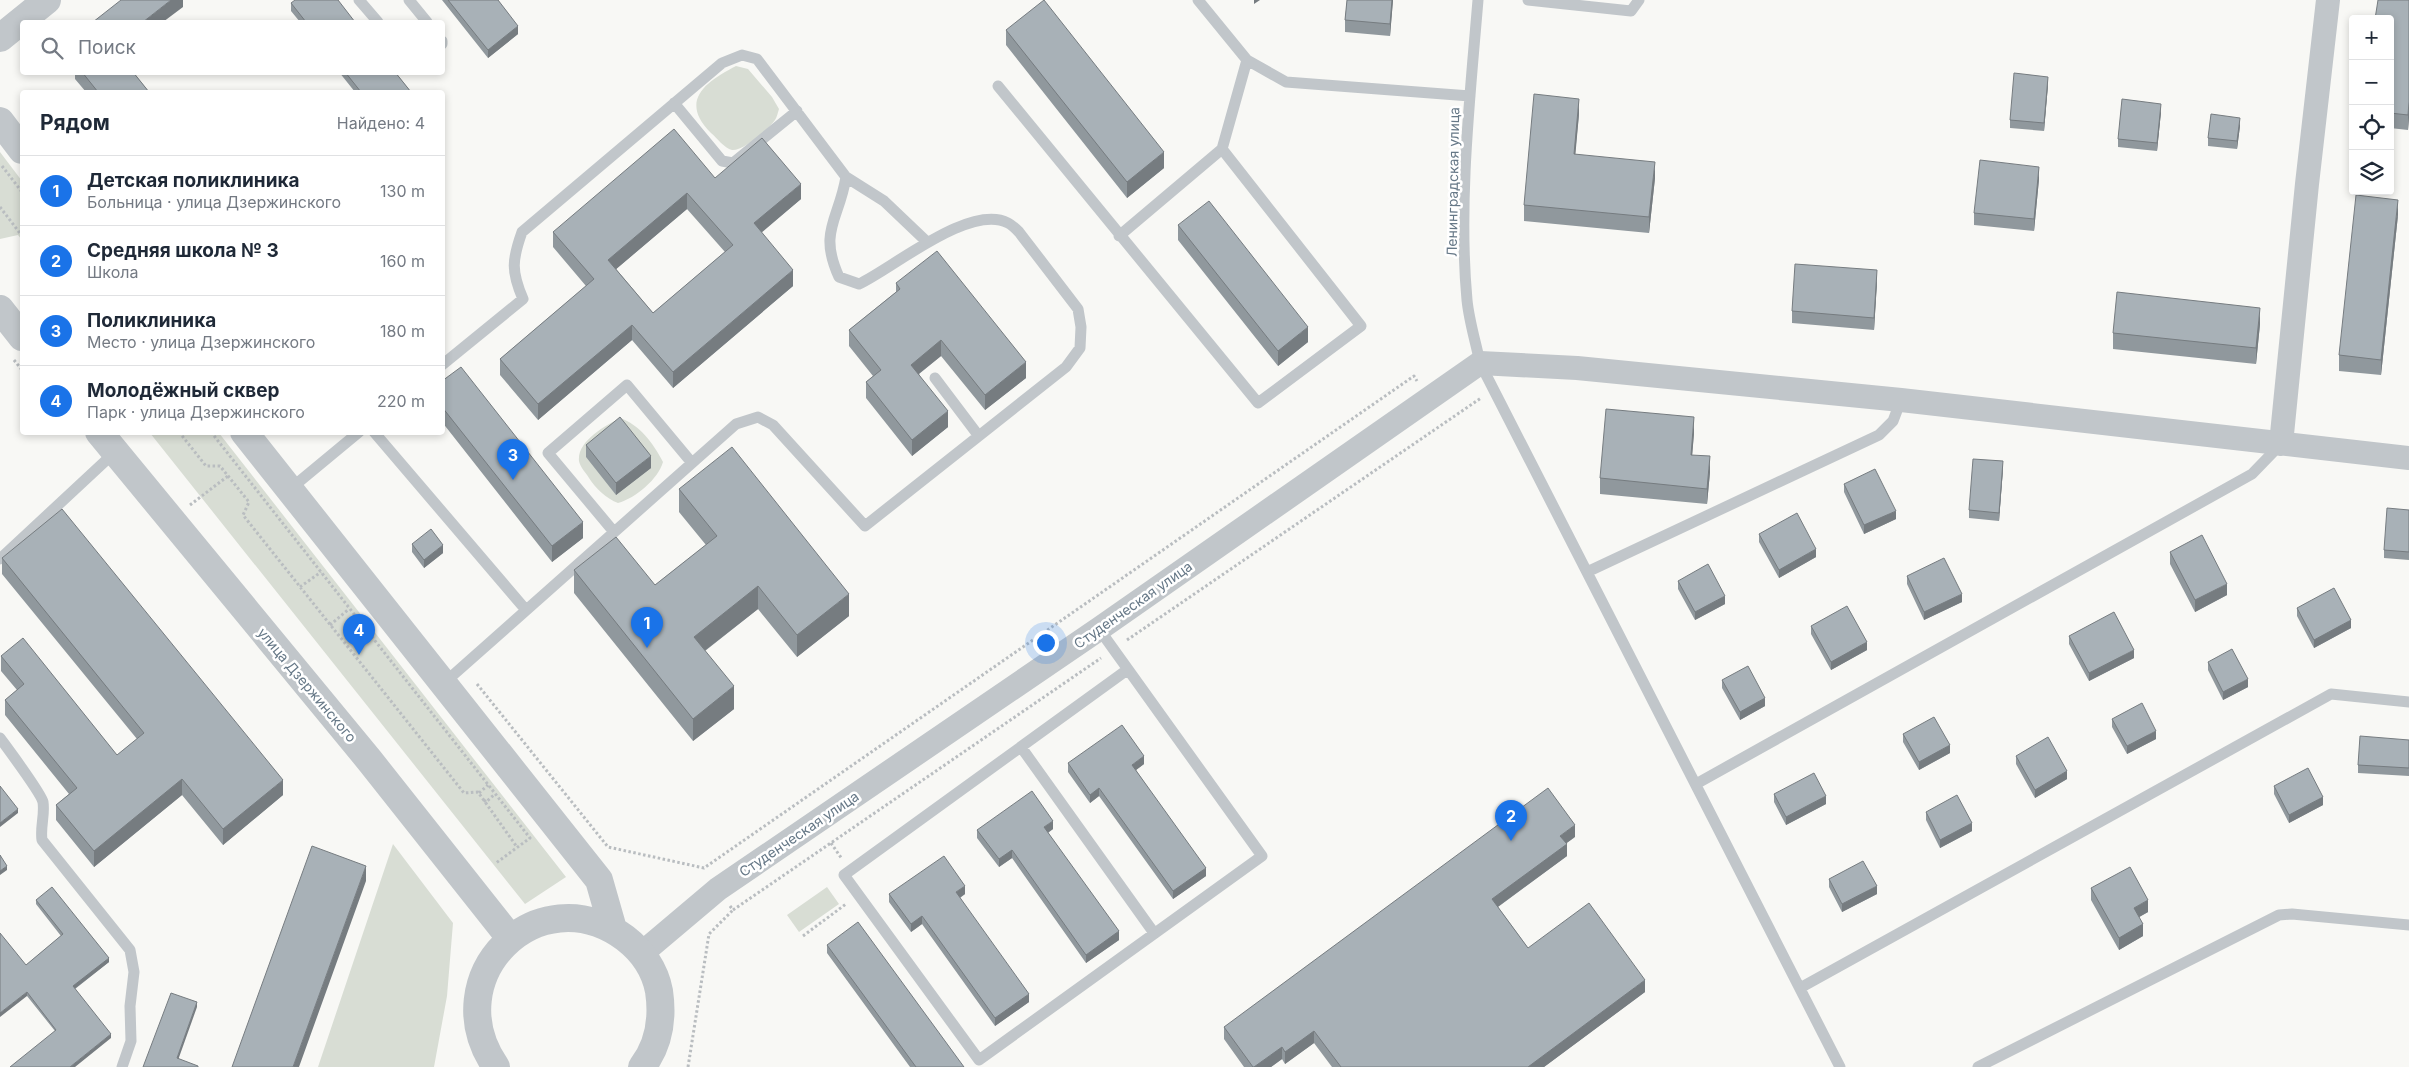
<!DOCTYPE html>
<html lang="ru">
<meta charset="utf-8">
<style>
:root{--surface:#fff;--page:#f6f6f7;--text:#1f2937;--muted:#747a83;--line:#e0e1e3;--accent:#1a73e8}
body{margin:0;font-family:Inter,sans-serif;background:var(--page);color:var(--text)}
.controls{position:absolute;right:15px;top:15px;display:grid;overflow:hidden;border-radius:5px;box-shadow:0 2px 8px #0003}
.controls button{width:45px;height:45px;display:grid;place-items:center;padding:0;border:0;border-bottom:1px solid var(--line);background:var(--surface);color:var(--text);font:25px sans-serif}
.you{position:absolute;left:1045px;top:642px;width:18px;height:18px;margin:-12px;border:4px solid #fff;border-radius:50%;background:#1a73e8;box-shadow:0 0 0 8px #1a73e833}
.badge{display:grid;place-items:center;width:32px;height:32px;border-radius:50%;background:var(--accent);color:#fff;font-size:16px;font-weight:700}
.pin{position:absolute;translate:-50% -41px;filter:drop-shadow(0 1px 2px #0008)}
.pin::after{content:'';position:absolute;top:26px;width:18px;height:15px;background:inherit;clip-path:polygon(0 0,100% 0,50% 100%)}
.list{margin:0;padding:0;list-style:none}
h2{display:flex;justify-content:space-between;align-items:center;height:65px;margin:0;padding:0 20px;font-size:21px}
h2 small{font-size:16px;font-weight:400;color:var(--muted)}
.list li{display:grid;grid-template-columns:32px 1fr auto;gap:15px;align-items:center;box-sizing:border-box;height:70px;padding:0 20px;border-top:1px solid var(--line)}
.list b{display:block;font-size:19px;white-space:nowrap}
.list p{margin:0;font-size:16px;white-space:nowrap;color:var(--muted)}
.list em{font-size:16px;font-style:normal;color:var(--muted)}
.icon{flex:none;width:28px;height:28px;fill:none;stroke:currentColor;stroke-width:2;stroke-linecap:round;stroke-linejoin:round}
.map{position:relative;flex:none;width:2409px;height:1067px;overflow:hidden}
.search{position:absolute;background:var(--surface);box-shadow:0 2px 8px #0003;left:20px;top:20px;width:425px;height:55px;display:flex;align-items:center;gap:12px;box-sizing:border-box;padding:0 18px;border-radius:5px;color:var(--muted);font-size:19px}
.panel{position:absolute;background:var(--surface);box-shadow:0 2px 8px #0003;left:20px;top:90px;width:425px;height:345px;border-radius:5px}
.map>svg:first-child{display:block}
</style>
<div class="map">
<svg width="2409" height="1067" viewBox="0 0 2409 1067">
<rect width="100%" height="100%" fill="#f8f8f5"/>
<path fill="#d8ddd4" d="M736,66L748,69L772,97L779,109C778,112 777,117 775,120C769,129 743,151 732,150C724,148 717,138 711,133C679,101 705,82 736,66Z
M0,152L22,181V240L18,235L0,239Z
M620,418C639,424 654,444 663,462C658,479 636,498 618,503C607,499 595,488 589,478C586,473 580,467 579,461C577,441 605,426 620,418Z
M150,433H219L566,877L525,904Z
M393,844L453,923L447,996L434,1067H318Z
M827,887L839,904L799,932L787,915Z"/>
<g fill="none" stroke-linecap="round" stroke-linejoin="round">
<path stroke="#b9bdc0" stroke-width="3" stroke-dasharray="2.5 2.5" stroke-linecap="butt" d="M2,166L22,192
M0,207L22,236
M14,360L22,370
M179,432L206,466H220L249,502L243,515L464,793L478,792L517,847
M211,432L530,838L496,863
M190,505L228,476
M300,587L321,572
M330,625L349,609
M1127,640L1481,398
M477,684L608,847L704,868L1414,376L1417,381
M479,793L488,785
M484,800L486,802L495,794
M831,843L842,859
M730,906L733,910L1101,658
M803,936L846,904
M688,1067L709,934L733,910"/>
<path stroke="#c1c6ca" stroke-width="11" d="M359,0L378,22
M409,0L427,22
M1198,0L1247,60L1286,82L1470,96
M1478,0C1470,97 1458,203 1467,300C1469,321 1476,343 1480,363L1840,1067
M1528,0L1631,11L1639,0
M442,41V44
M998,86L1258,403L1361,326L1222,149L1247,60
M674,103L722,161L733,163L797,111
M846,177L884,201L926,241
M1119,236L1222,149
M442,365L523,299C511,271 512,260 522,232L722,63L742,55L757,59L846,177C839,220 818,231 839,277L859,284C893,268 970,203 1008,223C1012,225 1016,229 1019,232L1078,309L1081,327L1080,348L1066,367L865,526L773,425L758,417L736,424L443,684
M935,378L978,435
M374,432L526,610
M289,490L359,432
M614,532L548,453L627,385L692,463
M0,559L115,452
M1587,572L1879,435L1893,421L1901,400
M1099,629L1262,856L979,1060L844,875L1127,670
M0,738C8,749 41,793 43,802C45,815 40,827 42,840L130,950L134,972L130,1006L131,1041L122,1067
M1021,747L1154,933
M1696,784L2252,474L2281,444
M1800,988L2331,694L2409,702
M1978,1067L2279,915L2292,914L2409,925"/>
<path stroke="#c1c6ca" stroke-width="24" d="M2281,444L2307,184L2328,0
M641,954L718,889L1099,629L1480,363L1577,368L1901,400L2409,458"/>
<path stroke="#c1c6ca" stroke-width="28" d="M0,38L47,0
M0,121L22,150
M0,309L22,337
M99,432L370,761L511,939
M244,432L599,880L613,929
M496,1067C434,977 538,874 625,938C642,951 655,970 659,991C663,1018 659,1045 642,1067"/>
</g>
<path fill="#90989d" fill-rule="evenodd" d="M442,0H498L518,34L488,58Z
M1347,0H1393L1390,36L1345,32V20Z
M2409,0V117L2408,130L2390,128V19Z
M291,3L355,22H300L291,11Z
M1006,30L1164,168L1127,198L1006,45Z
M75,72H133L149,92H86L75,79Z
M339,72H395L411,92H355Z
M2048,85L2044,131L2010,128V120Z
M2161,112L2157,151L2118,147V139Z
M1579,114L1575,154L1655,178L1649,233L1524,221V205Z
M2240,126L2237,149L2208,146V138Z
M715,178L801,199L761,232L793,286L673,388L632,340L538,420L500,375V359L586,286L553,247V232ZM687,209L725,252L653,313L616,269Z
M2039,179L2034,231L1974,225V213Z
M2398,215L2381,375L2339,371V355Z
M1178,225L1308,342L1278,366L1178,240Z
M1877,282L1874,330L1792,323V311Z
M896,283L1026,378L985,410L941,356L919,374L948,427L912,456L866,398V382L873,376L849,346V330L896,292Z
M2260,324L2256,364L2113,349V333Z
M442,381L583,538L552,562L442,422Z
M1694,433L1692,455L1710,472L1707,504L1600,494V478Z
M586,445L651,468L616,495L586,457Z
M2003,469L1999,521L1969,518V510Z
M1844,484L1896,519L1864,534L1844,492Z
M679,489L849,616L797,657L758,609L705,651L734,709L693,741L574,593V570L655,585L706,545L679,512Z
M2409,510V560L2384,558V550Z
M1759,534L1816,557L1779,578L1759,542Z
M412,544L443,553L424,568L412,552Z
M2170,552L2227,595L2195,612L2170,564Z
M2,558L283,795L223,845L182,795L94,867L56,820V805L69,794L5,715V700L17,690L1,671V656L117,755L137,739L2,574Z
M1907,576L1962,602L1924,620L1907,584Z
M1678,581L1725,604L1695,620L1678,589Z
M2297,608L2351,628L2314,648L2297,616Z
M1811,626L1867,650L1831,670L1811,634Z
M2069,636L2134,658L2089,681L2069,644Z
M2208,662L2248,687L2223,700L2208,670Z
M1722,680L1765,706L1740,720L1722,688Z
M2112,719L2156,739L2127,754L2112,727Z
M1903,734L1950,753L1919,770L1903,742Z
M2409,740V776L2358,773V765Z
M2016,756L2067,779L2035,798L2016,764Z
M1068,763L1144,764L1136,770L1206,876L1173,899L1099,796L1090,803L1068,772Z
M2274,786L2323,805L2289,823L2274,794Z
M1774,794L1826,804L1786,825L1774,802Z
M1926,812L1972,831L1940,848L1926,820Z
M1053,829L1048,833L1119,940L1086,963L1012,858L999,867L977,838V830Z
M1575,837L1566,843L1567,856L1498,907L1528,948L1645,992L1544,1067H1332L1314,1043L1285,1064L1282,1059L1271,1067H1244L1224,1039V1027Z
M1829,879L1877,894L1842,912L1829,887Z
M2091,888L2148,912L2139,917L2143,936L2119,950L2091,900Z
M889,894H965L960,898L1029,1002L995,1026L922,924L911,932L889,902Z
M36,900L109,962L75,989L111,1038L55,1031L27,996L26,965L61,936L36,904Z
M827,945L964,1067H910L827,953Z"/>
<path fill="#767c80" d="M171,0H183V7L163,22H143Z
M1254,0H1260L1254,4Z
M1392,0H1393L1390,36V24Z
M518,26V34L488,58V50Z
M2048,77V85L2044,131V123Z
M1579,99V114L1574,170V154Z
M2409,102V117L2408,130V115Z
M2161,104V112L2157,151V143Z
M2240,118V126L2237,149V141Z
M1164,152V168L1127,198V182Z
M1655,162V178L1649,233V217Z
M2039,167V179L2034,231V219Z
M801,184V199L754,239V223Z
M687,193V209L608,276V260Z
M2398,200V215L2381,375V360Z
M793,270V286L673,388V372Z
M1877,270V282L1874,330V318Z
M2260,308V324L2256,364V348Z
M632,325V340L538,420V404Z
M1308,327V342L1278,366V351Z
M941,340V356L911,380V365Z
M1026,362V378L985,410V395Z
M948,411V427L912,456V440Z
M1694,417V433L1691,470V455Z
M651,456V468L616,495V483Z
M1710,456V472L1707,504V489Z
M2003,461V469L1999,521V513Z
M1896,511V519L1864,534V525Z
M583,522V538L552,562V546Z
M443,545V553L424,568V560Z
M1816,549V557L1779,578V570Z
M2227,584V595L2195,612V600Z
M758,586V609L694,659V637Z
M849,594V616L797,657V635Z
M1962,594V602L1924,620V612Z
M1725,596V604L1695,620V612Z
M2351,620V628L2314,648V640Z
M1867,642V650L1831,670V662Z
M2134,650V658L2089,681V673Z
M2248,679V687L2223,700V692Z
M734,686V709L693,741V719Z
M1765,698V706L1740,720V712Z
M2156,731V739L2127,754V746Z
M1950,745V753L1919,770V762Z
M1144,756V764L1132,773V765Z
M2067,771V779L2035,798V790Z
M182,779V795L94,867V851Z
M283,780V795L223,845V829Z
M1099,788V796L1090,803V795Z
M1826,796V804L1786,825V817Z
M2323,797V805L2289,823V815Z
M18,809V813L0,827V823Z
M1053,821V829L1044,835V827Z
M1972,823V831L1940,848V840Z
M1575,825V837L1560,848V836Z
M1567,844V856L1492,911V899Z
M1012,850V858L999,867V859Z
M7,866V870L0,875V871Z
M366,866V881L299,1067H293Z
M1206,868V876L1173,899V891Z
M965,886V894L956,900V892Z
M1877,886V894L1842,912V904Z
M2148,900V912L2134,920V908Z
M922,916V924L911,932V924Z
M2143,924V936L2119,950V938Z
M1119,931V940L1086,963V955Z
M109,958V962L73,990V986Z
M1645,980V992L1544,1067H1528Z
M27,992V996L0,1017V1013Z
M1029,994V1002L995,1026V1018Z
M197,1002V1007L177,1063V1058Z
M1314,1031V1043L1285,1064V1052Z
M111,1034V1038L75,1067H70Z
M1282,1047V1059L1271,1067H1254Z"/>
<path fill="#a8b1b7" stroke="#767c80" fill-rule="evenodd" d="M121,0H171L143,22H93Z
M295,0H338L355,22H306L291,3Z
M448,0H498L518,26L488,50Z
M1044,0L1164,152L1127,182L1006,30Z
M1347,0H1392L1390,24L1345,20Z
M2378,0H2409V102L2408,115L2390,113V19H2375Z
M82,72H133L149,92H98Z
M345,72H395L411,92H361Z
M2014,73L2048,77L2044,123L2010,120Z
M1534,94L1579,99L1574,154L1655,162L1649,217L1524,205Z
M2122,99L2161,104L2157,143L2118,139Z
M2211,114L2240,118L2237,141L2208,138Z
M674,129L715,178L762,138L801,184L754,223L793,270L673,372L632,325L538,404L500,359L594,279L553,232ZM687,193L733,245L653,313L608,260Z
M1980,160L2039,167L2034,219L1974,213Z
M2356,195L2398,200L2381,360L2339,355Z
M1209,201L1308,327L1278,351L1178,225Z
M937,251L1026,362L985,395L941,340L911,365L948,411L912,440L866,382L881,370L849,330L900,289L896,283Z
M1795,264L1877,270L1874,318L1792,311Z
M2117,292L2260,308L2256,348L2113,333Z
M461,367L583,522L552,546L442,407V381Z
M1606,409L1694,417L1691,455L1710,456L1707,489L1600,478Z
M620,417L651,456L616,483L586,445Z
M732,447L849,594L797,635L758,586L694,637L734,686L693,719L574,570L616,537L655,585L717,536L679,489Z
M1973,459L2003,461L1999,513L1969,510Z
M1875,469L1896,511L1864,525L1844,484Z
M2387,508L2409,510V552L2384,550Z
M62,509L283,780L223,829L182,779L94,851L56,805L77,788L5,700L24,684L1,656L23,638L117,755L144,733L2,558Z
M1797,513L1816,549L1779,570L1759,534Z
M431,529L443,545L424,560L412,544Z
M2202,535L2227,584L2195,600L2170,552Z
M1944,558L1962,594L1924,612L1907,576Z
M1708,564L1725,596L1695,612L1678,581Z
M2334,588L2351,620L2314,640L2297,608Z
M1847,606L1867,642L1831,662L1811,626Z
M2114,612L2134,650L2089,673L2069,636Z
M2232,649L2248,679L2223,692L2208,662Z
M1748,666L1765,698L1740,712L1722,680Z
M2142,703L2156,731L2127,746L2112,719Z
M1934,717L1950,745L1919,762L1903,734Z
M1122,725L1144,756L1132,765L1206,868L1173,891L1099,788L1090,795L1068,763Z
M2360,736L2409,740V768L2358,765Z
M2048,737L2067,771L2035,790L2016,756Z
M2308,768L2323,797L2289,815L2274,786Z
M1814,773L1826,796L1786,817L1774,794Z
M0,786L18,809L0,823Z
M1548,788L1575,825L1560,836L1567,844L1492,899L1528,948L1589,903L1645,980L1528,1067H1341L1314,1031L1285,1052L1282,1047L1254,1067H1253L1224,1027Z
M1032,791L1053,821L1044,827L1119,931L1086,955L1012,850L999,859L977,830Z
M1957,795L1972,823L1940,840L1926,812Z
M312,846L366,866L293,1067H232Z
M0,855L7,866L0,871Z
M944,856L965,886L956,892L1029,994L995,1018L922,916L911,924L889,894Z
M1863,861L1877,886L1842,904L1829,879Z
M2130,867L2148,900L2134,908L2143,924L2119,938L2091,888Z
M52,887L109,958L73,986L111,1034L70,1067H10L56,1030L27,992L0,1013V933L26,965L63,934L36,900Z
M858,922L964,1067H916L827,945Z
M171,993L197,1002L177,1058L198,1066V1067H143Z"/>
<g text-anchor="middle" stroke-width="5" stroke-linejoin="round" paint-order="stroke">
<g font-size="14" fill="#667887" stroke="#fff">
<text transform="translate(1453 182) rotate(-89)" y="5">Ленинградская улица</text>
<text transform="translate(1133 605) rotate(-35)" y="5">Студенческая улица</text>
<text transform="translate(307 685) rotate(50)" y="5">улица Дзержинского</text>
<text transform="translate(799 834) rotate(-34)" y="5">Студенческая улица</text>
</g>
</g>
</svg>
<div class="controls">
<button>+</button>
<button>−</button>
<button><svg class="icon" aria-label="locate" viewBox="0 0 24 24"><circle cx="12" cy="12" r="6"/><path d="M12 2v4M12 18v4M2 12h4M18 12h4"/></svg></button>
<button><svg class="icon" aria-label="layers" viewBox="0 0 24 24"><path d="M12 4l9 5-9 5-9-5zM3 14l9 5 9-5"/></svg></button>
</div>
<div class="you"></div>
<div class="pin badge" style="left:647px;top:648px">1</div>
<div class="pin badge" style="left:1511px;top:841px">2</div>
<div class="pin badge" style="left:513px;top:480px">3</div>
<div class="pin badge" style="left:359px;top:655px">4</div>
<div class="search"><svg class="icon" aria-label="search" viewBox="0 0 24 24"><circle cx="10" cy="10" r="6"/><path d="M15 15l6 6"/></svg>Поиск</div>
<section class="panel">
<h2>Рядом<small>Найдено: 4</small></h2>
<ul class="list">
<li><span class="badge">1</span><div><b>Детская поликлиника</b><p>Больница · улица Дзержинского</p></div><em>130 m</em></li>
<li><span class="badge">2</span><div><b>Средняя школа № 3</b><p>Школа</p></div><em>160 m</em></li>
<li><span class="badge">3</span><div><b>Поликлиника</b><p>Место · улица Дзержинского</p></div><em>180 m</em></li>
<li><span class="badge">4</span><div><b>Молодёжный сквер</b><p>Парк · улица Дзержинского</p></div><em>220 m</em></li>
</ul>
</section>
</div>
